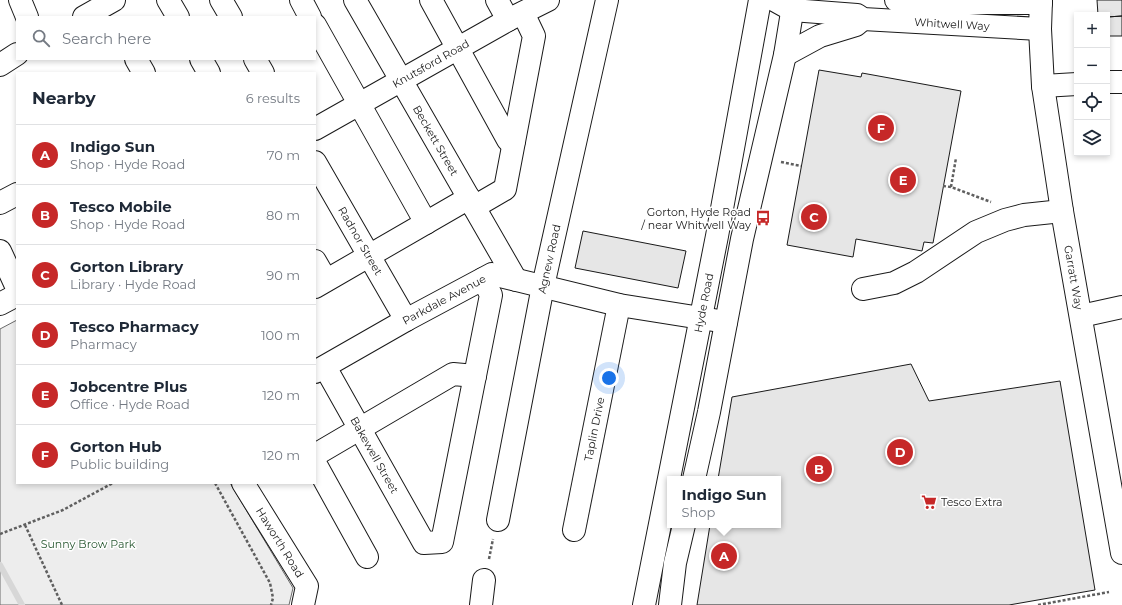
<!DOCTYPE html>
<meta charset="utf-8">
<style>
:root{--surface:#fff;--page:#f6f6f7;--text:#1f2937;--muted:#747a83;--line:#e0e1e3;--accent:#c62828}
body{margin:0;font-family:Montserrat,sans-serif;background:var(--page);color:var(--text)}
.controls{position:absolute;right:12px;top:12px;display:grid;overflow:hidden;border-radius:0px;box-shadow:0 2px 6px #0003}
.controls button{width:36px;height:36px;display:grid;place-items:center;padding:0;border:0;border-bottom:1px solid var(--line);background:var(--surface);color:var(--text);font:20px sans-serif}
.you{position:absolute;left:609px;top:378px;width:14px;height:14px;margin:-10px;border:3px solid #fff;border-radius:50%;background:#1a73e8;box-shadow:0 0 0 6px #1a73e833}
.badge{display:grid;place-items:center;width:26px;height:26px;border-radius:50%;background:var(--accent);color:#fff;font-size:13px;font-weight:700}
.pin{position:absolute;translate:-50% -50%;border:2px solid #fff;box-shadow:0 1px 4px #0006}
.popup{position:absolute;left:667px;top:476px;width:114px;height:52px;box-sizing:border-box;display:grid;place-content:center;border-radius:0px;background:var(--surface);filter:drop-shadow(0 1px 3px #0005);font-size:13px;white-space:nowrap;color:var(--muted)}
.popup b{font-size:15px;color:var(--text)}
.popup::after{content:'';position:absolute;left:50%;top:100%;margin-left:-8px;border:8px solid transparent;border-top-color:var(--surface)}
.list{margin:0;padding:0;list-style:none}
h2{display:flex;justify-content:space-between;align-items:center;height:52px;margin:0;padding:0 16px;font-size:17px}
h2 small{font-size:13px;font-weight:400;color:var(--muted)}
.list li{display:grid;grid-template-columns:26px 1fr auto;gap:12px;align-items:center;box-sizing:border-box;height:60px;padding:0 16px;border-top:1px solid var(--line)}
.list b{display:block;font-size:15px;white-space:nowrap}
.list p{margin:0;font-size:13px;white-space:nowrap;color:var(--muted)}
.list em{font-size:13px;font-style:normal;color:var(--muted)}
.icon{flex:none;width:22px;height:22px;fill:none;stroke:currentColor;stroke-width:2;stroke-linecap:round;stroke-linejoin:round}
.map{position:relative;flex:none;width:1122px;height:605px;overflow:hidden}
.search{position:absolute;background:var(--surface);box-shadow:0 2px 6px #0003;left:16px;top:16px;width:300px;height:44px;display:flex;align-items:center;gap:10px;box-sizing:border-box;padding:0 14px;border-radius:0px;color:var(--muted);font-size:15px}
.panel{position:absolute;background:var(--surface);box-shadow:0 2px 6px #0003;left:16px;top:72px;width:300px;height:412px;border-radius:0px}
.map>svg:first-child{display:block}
</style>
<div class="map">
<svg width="1122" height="605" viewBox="0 0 1122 605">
<rect width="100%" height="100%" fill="#fff"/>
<path fill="#ededed" stroke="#6a6a6a" d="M17,320V483H230L293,588L289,605H0V329Z"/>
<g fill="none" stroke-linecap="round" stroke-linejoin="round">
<path stroke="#d7d7d7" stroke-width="6" d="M0,565L22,605"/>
</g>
<path fill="#e6e6e6" stroke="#1a1a1a" d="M1097,0H1122V16L1107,17V15H1098Z
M1122,16V36H1107V17Z
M819,70L861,77L862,73L961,91L933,243L924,242L922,251L856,239L853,257L787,245Z
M583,231L686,251L678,288L575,268Z
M911,364L929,401L1060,381L1095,590L1009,605H697L710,525H778V479H718L732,397Z"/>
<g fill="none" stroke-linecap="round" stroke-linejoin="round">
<g stroke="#1a1a1a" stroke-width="24">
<g id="minor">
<path d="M20,0L27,17"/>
<path d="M168,0L178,17"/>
<path d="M221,0L231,17"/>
<path d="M301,0L310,17"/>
<path id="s1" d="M355,0L516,280"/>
<path d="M431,0L508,140L514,141"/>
<path d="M497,0L508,20"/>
<path id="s2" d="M774,0L792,10L857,15L863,19L1040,29"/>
<path d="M896,0L925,3H1041"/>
<path id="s3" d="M1041,0L1040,29L1043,86L1062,211L1122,553"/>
<path d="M84,17L114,0"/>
<path d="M315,25L426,223"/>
<path d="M785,55L820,36L856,25L863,19"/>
<path d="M136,59L144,73"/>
<path d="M201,59L209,73"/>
<path d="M255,59L263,73"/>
<path d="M0,65L17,54"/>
<path d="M1107,82H1122"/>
<path d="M1043,86L1077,84"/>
<path id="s4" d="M315,129L508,20L548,0"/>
<path id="s5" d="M315,162L406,320"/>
<path d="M0,203L17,194"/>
<path d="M474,207L505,189L534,36L523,13"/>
<path d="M0,251L17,288"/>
<path d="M315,261L326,280"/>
<path d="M315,287L469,198"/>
<path d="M863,289L894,283L916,272L976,232L1005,220L1024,215L1062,211"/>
<path d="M0,304L17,295"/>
<path d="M1081,316L1122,307"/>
<path id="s6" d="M325,367L424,543L442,542L491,295L483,279"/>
<path id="s7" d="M315,372L406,320L492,274L619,305L726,322"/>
<path d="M315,455L453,374L475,376"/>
<path d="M315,463L367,557"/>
<path id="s8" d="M243,483L307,586L303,605"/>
<path id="s9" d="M498,520L543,286L607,0"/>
<path id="s10" d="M574,530L619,305"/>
<path d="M481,605L484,580"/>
</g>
</g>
<g stroke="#1a1a1a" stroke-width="24">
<g id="highway">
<path d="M694,479L709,412L742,239L785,55L794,0"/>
<path id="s11" d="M644,605L717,236L760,0"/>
<path d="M670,605L675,563L684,525"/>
</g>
</g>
<path stroke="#5f5f5f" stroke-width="2.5" stroke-dasharray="3 2" stroke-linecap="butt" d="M781,162L801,166
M943,186L951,187L991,202
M951,187L956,158
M215,483L270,583L273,598L271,605
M25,525L62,605
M0,534L63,510L113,483
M489,559L493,539
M1038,605L1109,592"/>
<use href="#minor" stroke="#fff" stroke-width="22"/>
<use href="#highway" stroke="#fff" stroke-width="22"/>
</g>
<defs>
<g id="bus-bare" transform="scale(1.2)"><path d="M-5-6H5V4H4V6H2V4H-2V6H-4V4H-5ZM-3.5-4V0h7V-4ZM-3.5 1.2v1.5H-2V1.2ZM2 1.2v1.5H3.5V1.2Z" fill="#c62828" stroke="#fff" stroke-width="2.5" paint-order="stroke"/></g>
<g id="supermarket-bare" transform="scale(1.2)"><path d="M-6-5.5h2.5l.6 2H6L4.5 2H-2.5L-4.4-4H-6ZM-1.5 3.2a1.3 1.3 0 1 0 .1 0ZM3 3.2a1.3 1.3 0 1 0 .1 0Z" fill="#c62828" stroke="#fff" stroke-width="2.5" paint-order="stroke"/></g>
</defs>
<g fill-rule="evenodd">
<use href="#bus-bare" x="763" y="218"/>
<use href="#supermarket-bare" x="929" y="502"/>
</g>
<g text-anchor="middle" stroke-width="3" stroke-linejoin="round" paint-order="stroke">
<g font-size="11" fill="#1a1a1a" stroke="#fff">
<text dy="4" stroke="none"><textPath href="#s2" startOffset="182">Whitwell Way</textPath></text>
<text dy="4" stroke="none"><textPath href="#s4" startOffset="133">Knutsford Road</textPath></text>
<text dy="4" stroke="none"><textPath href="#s1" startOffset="162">Beckett Street</textPath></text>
<text dy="4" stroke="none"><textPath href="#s5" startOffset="91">Radnor Street</textPath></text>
<text dy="4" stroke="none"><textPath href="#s9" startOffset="266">Agnew Road</textPath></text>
<text dy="4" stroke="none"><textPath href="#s3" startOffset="280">Garratt Way</textPath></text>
<text dy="4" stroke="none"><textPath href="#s7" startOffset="148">Parkdale Avenue</textPath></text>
<text dy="4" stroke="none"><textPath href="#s11" startOffset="308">Hyde Road</textPath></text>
<text dy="4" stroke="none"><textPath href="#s10" startOffset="103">Taplin Drive</textPath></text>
<text dy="4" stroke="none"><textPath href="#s6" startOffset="101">Bakewell Street</textPath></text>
<text dy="4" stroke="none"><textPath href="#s8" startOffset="70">Haworth Road</textPath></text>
</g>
<g font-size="11" fill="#1a1a1a" stroke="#fff" text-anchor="end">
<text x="751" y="216">Gorton, Hyde Road<tspan x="751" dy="13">/ near Whitwell Way</tspan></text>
<text x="941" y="506" text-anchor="start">Tesco Extra</text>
</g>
<g font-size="11" fill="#2b5a34" stroke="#fff">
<text x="88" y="548">Sunny Brow Park</text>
</g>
</g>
</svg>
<div class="controls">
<button>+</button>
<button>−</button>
<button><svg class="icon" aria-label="locate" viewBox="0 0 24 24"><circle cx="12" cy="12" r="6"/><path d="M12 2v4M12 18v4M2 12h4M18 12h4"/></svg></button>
<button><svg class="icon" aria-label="layers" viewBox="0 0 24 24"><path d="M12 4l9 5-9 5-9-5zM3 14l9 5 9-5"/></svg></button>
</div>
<div class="you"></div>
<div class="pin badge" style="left:724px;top:556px">A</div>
<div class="popup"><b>Indigo Sun</b>Shop</div>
<div class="pin badge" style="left:819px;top:469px">B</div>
<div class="pin badge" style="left:814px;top:217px">C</div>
<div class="pin badge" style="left:900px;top:452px">D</div>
<div class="pin badge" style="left:903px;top:180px">E</div>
<div class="pin badge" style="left:881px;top:128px">F</div>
<div class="search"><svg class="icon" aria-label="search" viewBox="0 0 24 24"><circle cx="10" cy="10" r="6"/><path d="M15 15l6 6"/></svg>Search here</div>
<section class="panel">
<h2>Nearby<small>6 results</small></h2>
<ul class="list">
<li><span class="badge">A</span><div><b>Indigo Sun</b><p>Shop · Hyde Road</p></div><em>70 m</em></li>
<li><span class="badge">B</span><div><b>Tesco Mobile</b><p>Shop · Hyde Road</p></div><em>80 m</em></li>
<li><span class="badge">C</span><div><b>Gorton Library</b><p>Library · Hyde Road</p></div><em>90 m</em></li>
<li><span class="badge">D</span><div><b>Tesco Pharmacy</b><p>Pharmacy</p></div><em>100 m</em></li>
<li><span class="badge">E</span><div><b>Jobcentre Plus</b><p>Office · Hyde Road</p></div><em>120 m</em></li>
<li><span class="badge">F</span><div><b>Gorton Hub</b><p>Public building</p></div><em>120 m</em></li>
</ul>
</section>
</div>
